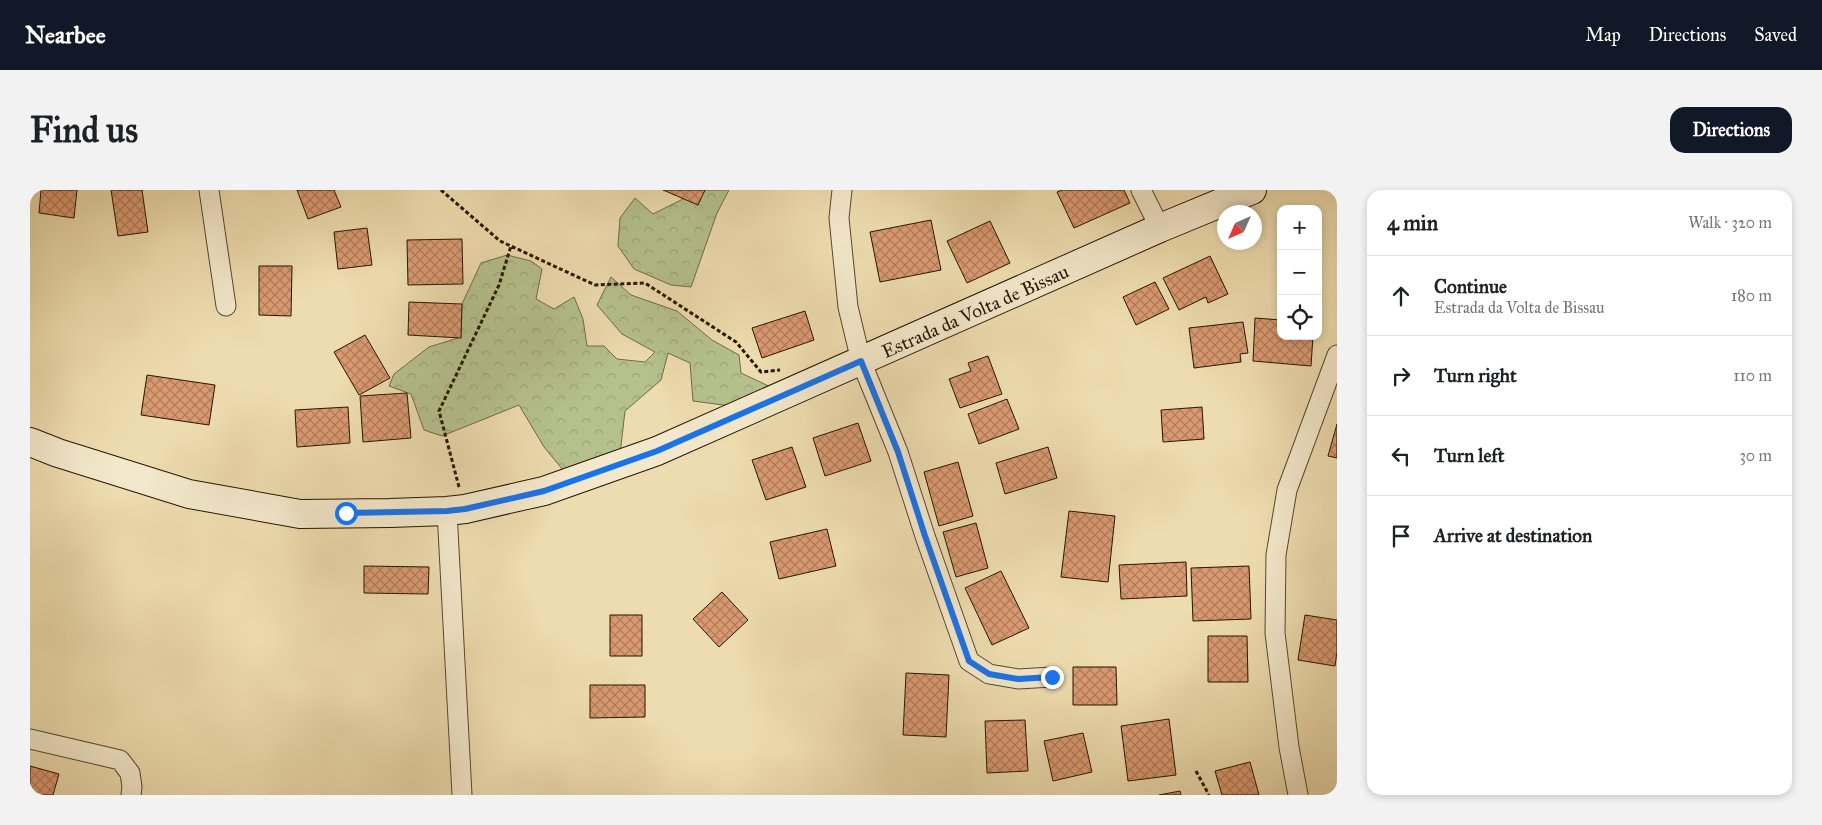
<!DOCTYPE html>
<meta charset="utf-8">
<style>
:root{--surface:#fff;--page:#f2f2f2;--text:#202124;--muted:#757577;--line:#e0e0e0;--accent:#111827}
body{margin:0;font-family:"IM FELL Great Primer",serif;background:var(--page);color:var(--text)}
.controls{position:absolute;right:15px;top:15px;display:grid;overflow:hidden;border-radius:10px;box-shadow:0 2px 8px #0003}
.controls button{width:45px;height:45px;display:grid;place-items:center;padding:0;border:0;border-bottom:1px solid var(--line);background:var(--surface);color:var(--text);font:25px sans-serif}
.compass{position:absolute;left:1187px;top:15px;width:45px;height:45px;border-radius:50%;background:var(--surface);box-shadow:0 2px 8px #0003;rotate:225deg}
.stop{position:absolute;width:15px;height:15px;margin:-11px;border:4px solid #1a73e8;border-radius:50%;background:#fff}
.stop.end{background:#1a73e8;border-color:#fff;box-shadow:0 1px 5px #0008}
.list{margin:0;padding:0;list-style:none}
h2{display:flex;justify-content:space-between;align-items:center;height:65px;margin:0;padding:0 20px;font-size:21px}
h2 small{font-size:16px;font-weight:400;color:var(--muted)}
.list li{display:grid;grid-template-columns:32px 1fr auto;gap:15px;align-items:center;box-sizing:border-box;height:80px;padding:0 20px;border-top:1px solid var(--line)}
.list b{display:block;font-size:19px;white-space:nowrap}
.list p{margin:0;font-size:16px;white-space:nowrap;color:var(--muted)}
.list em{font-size:16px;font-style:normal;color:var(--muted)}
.icon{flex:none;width:28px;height:28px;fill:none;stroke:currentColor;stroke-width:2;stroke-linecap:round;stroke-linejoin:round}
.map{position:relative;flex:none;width:1307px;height:605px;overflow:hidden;border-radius:15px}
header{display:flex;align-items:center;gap:30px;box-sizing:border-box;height:70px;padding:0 25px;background:var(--accent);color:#fff}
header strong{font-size:24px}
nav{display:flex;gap:28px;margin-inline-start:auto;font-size:18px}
.intro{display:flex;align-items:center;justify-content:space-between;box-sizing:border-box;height:120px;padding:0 30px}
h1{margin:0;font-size:35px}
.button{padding:12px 22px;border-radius:15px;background:var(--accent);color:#fff;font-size:18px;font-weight:700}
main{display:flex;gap:30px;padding:0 30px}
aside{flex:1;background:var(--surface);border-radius:15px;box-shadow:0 2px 8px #0003}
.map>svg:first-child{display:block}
</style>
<header>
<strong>Nearbee</strong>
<nav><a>Map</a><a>Directions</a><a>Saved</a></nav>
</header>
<div class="intro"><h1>Find us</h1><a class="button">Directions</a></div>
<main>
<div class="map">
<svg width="1307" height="605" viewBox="0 0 1307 605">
<defs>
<pattern id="forest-crowns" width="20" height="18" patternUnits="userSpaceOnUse" patternTransform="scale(1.25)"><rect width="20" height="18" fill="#b5c18d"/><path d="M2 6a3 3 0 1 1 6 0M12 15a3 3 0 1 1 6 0" fill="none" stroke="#9ca578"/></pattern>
<pattern id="building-cross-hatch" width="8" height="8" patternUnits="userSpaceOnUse" patternTransform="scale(1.25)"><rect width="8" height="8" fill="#da9a71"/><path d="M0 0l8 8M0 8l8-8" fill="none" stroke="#b17c5a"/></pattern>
</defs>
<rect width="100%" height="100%" fill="#eddcaf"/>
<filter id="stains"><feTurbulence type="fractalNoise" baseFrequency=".004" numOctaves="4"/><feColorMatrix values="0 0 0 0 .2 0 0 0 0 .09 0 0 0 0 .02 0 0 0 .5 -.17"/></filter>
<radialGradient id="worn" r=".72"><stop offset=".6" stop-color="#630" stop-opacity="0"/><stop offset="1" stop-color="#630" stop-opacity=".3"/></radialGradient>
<path fill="url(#forest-crowns)" stroke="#6e6b47" d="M663,0H699L687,23L661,97L641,95L604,79L588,56L590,28L605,8L623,24L653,9Z
M477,65L501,71L512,79L506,109L524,119L544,107L553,129L557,156H574L587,169L615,172L625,162L592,144L567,115L581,87L601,105L647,121L682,150L709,165L711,183L747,200L716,218L663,211L660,173L638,163L631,190L595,221L590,264L537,285L514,257L489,215L412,246L394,240L381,204L359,196L364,184L399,157L431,147L432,114L451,73Z"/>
<path fill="url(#building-cross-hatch)" stroke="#271501" d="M11,0H47L44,28L9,23Z
M81,0H112L118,42L88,46Z
M267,0H304L311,17L278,29Z
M633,0H675L668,15Z
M1032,0H1094L1100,13L1044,38L1027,2Z
M901,30L911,80L850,92L840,42Z
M960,31L980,73L937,93L917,51Z
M337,38L342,75L308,79L304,42Z
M432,49L433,94L378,95L377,50Z
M1180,66L1198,104L1178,113L1176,107L1149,120L1133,88Z
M229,76H262L261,126L229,125Z
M1125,92L1139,119L1106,135L1093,107Z
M379,112L432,114L431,148L378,145Z
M775,121L784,150L732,168L722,138Z
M1225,128L1251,130V146H1283L1281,176L1223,171Z
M1213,132L1218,163L1210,164L1211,172L1164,178L1159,138Z
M335,145L360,188L329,205L304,162Z
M958,166L972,204L930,218L919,189L941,181L938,173Z
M117,185L185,195L179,235L111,225Z
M377,203L381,248L333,252L330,206Z
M977,209L989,239L949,254L938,224Z
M318,217L320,253L267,257L265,220Z
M1172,217L1174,249L1133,252L1131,220Z
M828,233L841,271L795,286L783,248Z
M1307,234V268L1298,266Z
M762,257L776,297L736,310L722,270Z
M1018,257L1027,288L975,304L966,273Z
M928,272L943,326L909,336L894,282Z
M1039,321L1085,326L1078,392L1031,387Z
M946,333L958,378L926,387L913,342Z
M797,339L806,376L749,389L740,352Z
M1156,372L1157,406L1091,409L1089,375Z
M334,376L399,377L398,404L334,403Z
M1219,376L1221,429L1163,431L1161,378Z
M971,381L999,438L962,455L935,398Z
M692,402L718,430L689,457L663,429Z
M580,425H612V466H580Z
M1275,425L1307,430V462L1305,476L1268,470Z
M1178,446H1217L1218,492H1178Z
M1043,477H1086L1087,515H1043Z
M876,483L919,485L916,547L873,545Z
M560,495H615V527L560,528Z
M1139,529L1146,585L1098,591L1091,536Z
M995,530L998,581L957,583L955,531Z
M1053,543L1062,582L1023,591L1014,551Z
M1220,572L1229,605H1192L1185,581Z
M0,576L29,584L23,605H0Z
M1150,601L1151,605H1129Z"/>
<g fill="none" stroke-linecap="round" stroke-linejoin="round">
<g stroke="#58472c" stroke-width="21">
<path id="street" d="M179,0L196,116
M812,0L809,28L818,117L831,171L868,262L895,346L939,471L959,484L988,489L1022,487
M1111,0L1130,38
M417,321L432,605
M0,549L90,570L100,583L102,597L101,605
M1268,605L1259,557L1245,443L1246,365L1257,300L1307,165"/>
</g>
<g stroke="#271501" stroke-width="30">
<path id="secondary" d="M0,252L28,263L159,304L270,324L360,323L417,321L435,319L514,301L627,261L1130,38L1222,0"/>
</g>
<path stroke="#271501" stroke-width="3" stroke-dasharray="4 2.5" stroke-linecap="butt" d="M411,0L470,51L565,95L615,93L706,152L731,182L750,180
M429,297L409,221L469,95L481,56
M1166,581L1179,605"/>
<use href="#street" stroke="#f3e8cb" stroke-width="19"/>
<use href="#secondary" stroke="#f3e8cb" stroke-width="28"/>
</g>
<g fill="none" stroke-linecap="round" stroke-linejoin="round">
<path stroke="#1a73e8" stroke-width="6" d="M316,323L417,321L435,319L514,301L627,261L831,171L868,262L895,346L939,471L959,484L988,489L1022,487"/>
</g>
<g text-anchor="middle" stroke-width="4" stroke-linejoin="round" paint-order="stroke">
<g font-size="19" fill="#271501" stroke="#f3e8cb">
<text transform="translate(945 121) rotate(-24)" y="7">Estrada da Volta de Bissau</text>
</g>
</g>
<rect width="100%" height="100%" filter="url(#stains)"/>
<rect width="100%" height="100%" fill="url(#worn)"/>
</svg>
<div class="controls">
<button>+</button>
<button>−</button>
<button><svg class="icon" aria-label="locate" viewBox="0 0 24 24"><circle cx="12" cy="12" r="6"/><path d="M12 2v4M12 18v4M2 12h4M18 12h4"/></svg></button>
</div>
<svg class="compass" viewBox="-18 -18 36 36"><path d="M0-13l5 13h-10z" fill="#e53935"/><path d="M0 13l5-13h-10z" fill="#757577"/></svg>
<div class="stop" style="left:316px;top:323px"></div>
<div class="stop end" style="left:1022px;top:487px"></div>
</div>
<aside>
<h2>4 min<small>Walk · 320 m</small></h2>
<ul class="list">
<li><svg class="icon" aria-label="ahead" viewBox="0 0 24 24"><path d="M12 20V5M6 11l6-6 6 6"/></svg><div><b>Continue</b><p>Estrada da Volta de Bissau</p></div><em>180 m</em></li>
<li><svg class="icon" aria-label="right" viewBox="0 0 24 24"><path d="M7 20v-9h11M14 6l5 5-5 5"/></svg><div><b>Turn right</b></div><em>110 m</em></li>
<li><svg class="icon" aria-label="left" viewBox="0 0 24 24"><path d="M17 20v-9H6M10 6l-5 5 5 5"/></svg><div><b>Turn left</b></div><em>30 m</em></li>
<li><svg class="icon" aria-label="arrive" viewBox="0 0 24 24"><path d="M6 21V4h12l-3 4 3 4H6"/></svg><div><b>Arrive at destination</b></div></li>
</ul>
</aside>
</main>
